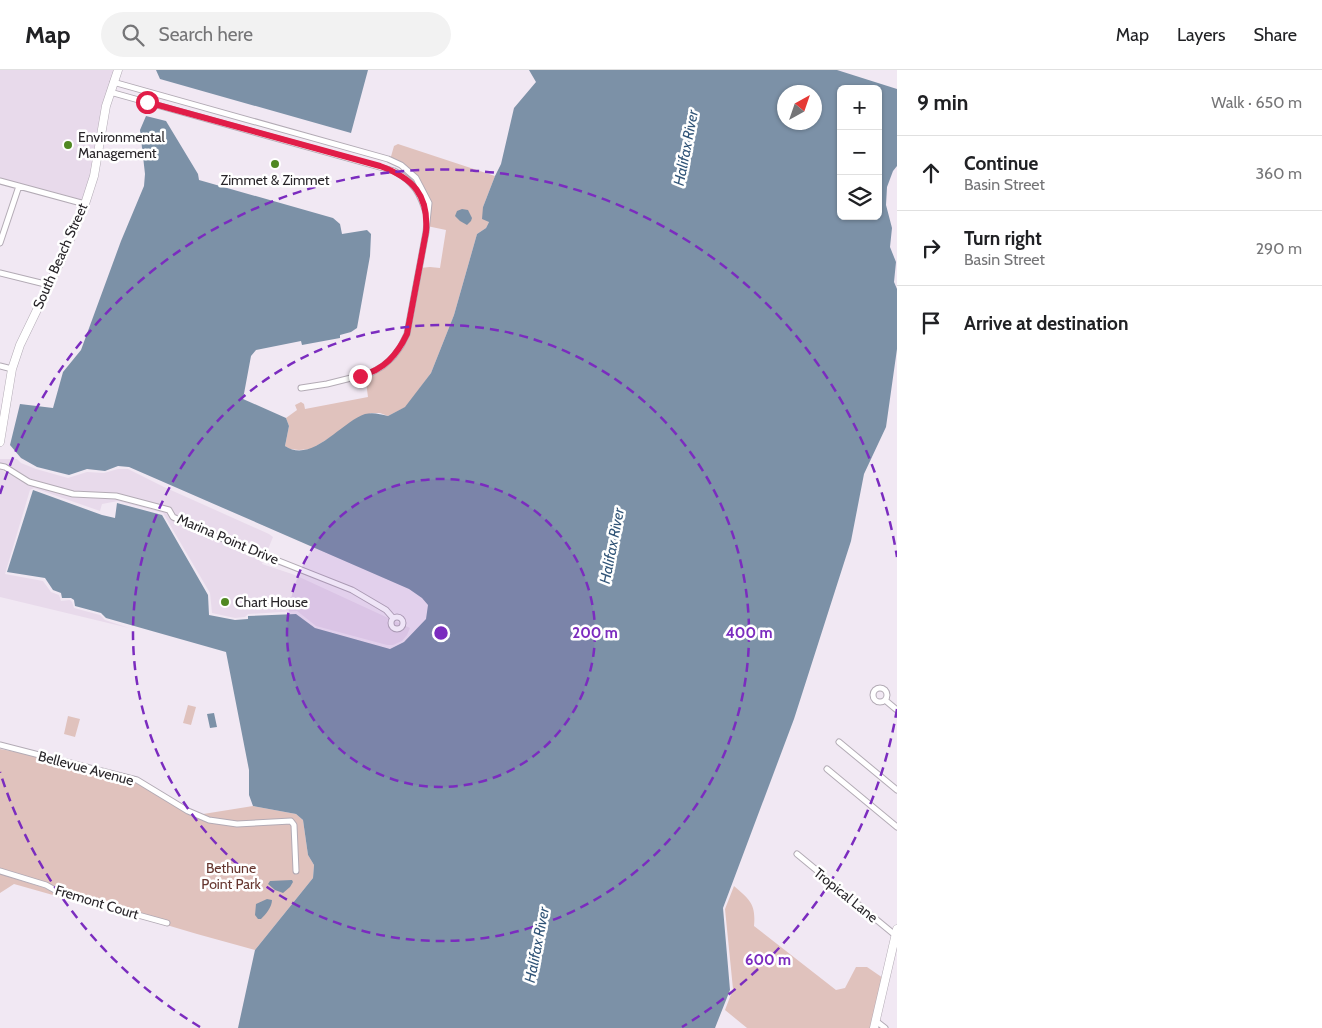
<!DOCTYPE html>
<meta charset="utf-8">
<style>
:root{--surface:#fff;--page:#f2f2f2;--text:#202124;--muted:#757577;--line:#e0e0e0}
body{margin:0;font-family:Cabin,sans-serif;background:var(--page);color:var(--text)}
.controls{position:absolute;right:15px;top:15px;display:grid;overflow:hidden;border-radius:8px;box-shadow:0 1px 4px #0004}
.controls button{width:45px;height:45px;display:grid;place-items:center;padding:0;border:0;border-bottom:1px solid var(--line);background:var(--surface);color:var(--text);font:25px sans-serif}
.compass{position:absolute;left:777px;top:15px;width:45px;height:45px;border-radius:50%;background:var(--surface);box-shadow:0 1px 4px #0004;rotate:40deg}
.stop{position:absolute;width:15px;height:15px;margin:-11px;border:4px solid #e11d48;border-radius:50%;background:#fff}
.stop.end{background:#e11d48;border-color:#fff;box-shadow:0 1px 5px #0008}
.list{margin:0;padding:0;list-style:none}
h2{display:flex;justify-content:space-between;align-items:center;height:65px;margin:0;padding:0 20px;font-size:21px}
h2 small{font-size:16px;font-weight:400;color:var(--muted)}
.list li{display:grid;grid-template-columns:32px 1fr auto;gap:15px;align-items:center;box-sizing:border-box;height:75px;padding:0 20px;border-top:1px solid var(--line)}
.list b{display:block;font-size:19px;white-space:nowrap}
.list p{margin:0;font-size:16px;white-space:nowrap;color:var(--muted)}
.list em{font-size:16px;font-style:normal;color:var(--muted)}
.icon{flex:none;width:28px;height:28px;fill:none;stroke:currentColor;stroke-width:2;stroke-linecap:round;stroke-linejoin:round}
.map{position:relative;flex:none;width:897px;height:958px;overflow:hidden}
header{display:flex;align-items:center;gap:30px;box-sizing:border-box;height:70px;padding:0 25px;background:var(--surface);border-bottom:1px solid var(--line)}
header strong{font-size:24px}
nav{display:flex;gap:28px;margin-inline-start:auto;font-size:18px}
.search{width:350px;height:45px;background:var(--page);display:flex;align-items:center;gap:12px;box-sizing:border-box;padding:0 18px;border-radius:28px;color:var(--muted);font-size:19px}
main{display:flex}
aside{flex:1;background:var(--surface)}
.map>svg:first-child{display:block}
</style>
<header>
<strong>Map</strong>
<div class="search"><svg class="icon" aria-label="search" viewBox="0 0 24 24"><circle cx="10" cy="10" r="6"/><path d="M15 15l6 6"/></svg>Search here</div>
<nav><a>Map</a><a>Layers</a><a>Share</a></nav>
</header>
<main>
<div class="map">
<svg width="897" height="958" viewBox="0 0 897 958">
<rect width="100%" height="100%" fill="#f1e8f3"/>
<path fill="#e8daeb" d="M0,0H116L91,106L83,130L0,108Z
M0,389H17L21,393L36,399L68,408L87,402L104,403L118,399H128L164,417L269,464L273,467L262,494L295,505L410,558L407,565L402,571L393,575H387L316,556L297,541L248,544L245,547L235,548L212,543L210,523L163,443L118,431L102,434L100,441L34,418L30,420L5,504L43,511L51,522L59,525L61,531L70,530L72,532L74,538L100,545L105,550L129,558L0,527V399L28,415L73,427L115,429L167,443L172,450L200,463L202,458L175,445L170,437L117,424L74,422L31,409L6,394L0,393Z"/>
<path fill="#e0c2bd" d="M398,74L495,106L483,137L489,152L486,158L477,164L454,245L431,303L406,337L388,346L380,343H371L311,379L299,380L290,379L285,376L289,356L286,348L297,340L295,335L301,332L304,334L305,339L368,327L365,305L383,296L407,264L420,198L430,197L440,198L446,160L427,156L429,133L416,108L390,90L394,76Z
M188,635L196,637L191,655L183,653Z
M68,646L80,649L75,667L64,664Z
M0,679L59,690L137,710L197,745L253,736L296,744L303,750L308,785L314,795L313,808L255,880L197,864L62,824L46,815L0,802Z
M0,804L45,818L61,827L127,846L14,814L0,823Z
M734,816C750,830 756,834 754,856L836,920L845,918L856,897H867L883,908L871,958H747L725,940L733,919L725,839Z"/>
<path fill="#7c91a7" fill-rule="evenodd" d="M156,0H368L351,63L160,9Z
M529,0H897V96L893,101L887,117L886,135L892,158L890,177L896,192L894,212L897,219V279L886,357L864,404L851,471L794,649L723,838L730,920L715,958H238L255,880L313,808L314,795L308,785L303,750L296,744L253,736L249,725V700L226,582L106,548L101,543L75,536L74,530L71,528H62L61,523L53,520L45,508L7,502L33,420L102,445L115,448L117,433L162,445L208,525L209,545L235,550L248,549V546L296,544L315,558L390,579L404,572L426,549L428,535L422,528L409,519L129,397L118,396L105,401L87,399L69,405L37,397L21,388L10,375L20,334L53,338L63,302L81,280L121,171L144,116L145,104L140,60L146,46L166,51L198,104L199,110L333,148L340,154L342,164L367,160L371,164L370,186L357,258L351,262L340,265V268L302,275L301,271L256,280L251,286L243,329L286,348L289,356L285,376C312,394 341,352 365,344C373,342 380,344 388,346L405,337L431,303L454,245L477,164L486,158L489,152L482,149L483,137L495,106L501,94L514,38L536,12ZM841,19H878V146H841ZM784,22H814V52H784Z
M462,139L468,140L472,148L471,151L467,155L460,151L455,146L457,141Z
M214,643L217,657L210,658L207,644Z
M292,810L293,812L290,817L283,823L275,820L268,814L270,811Z
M267,829L272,830C272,837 266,844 261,849H258L255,845L256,834Z"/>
<path fill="#f1e8f3" d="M837,0H897V19Z"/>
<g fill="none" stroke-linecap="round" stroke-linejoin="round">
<g stroke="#b3abb5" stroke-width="7">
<path id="street" d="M113,12L388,89L401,95L416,108L429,133L426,162L407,264L401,276L393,287L383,296L371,303L327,314L301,318
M110,22L394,101C414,111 421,125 427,146
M0,111L85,134
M0,173L19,116
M0,203L49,215
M0,296L12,299
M0,396L5,397L29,412L73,424L116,426L169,440L173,447L198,459L352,520L386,540L393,548
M391 553a6 6 0 1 1 12 0a6 6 0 1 1-12 0Z
M873 625a7 7 0 1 1 14 0a7 7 0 1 1-14 0Z
M885,630L897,640
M839,672L897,720
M0,675L137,710L188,741L209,750L237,754L291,751L294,755L296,801
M827,699L897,757
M797,784L895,865
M0,801L46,815L62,824L167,853
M876,951L885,958"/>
</g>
<g stroke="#b3abb5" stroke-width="9">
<path id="secondary" d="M0,372L12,299L20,275L63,186L85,134L94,106L106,36L118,0
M874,958L897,859"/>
</g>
<use href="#street" stroke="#fff" stroke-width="5"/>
<use href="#secondary" stroke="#fff" stroke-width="8"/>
</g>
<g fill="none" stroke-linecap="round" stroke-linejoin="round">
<path stroke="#e11d48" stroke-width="6" d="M147,32L380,96C413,108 429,125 426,162L407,264C397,285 384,300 360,306"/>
</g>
<circle cx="441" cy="563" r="154" fill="#7b2cbf" fill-opacity=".12"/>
<g fill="none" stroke="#7b2cbf" stroke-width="2.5" stroke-dasharray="9 6">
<circle cx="441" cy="563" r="154"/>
<circle cx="441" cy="563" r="308"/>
<path d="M897 639A462 462 0 0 1 682 957M200 957A462 462 0 0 1 0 702M0 424A462 462 0 0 1 897 487"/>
</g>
<g fill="#508822" stroke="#fff" stroke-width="2">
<circle cx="68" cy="75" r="5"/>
<circle cx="275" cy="94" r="5"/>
<circle cx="225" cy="532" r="5"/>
</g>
<g text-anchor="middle" stroke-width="5" stroke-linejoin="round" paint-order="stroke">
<g font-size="14" fill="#29262a" stroke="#fff" text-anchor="start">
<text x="78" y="72">Environmental<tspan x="78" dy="16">Management</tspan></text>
<text x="275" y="115" text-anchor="middle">Zimmet &amp; Zimmet</text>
<text x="235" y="537">Chart House</text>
</g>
<g font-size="14" fill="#29262a" stroke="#fff">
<text transform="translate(60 186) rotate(-66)" y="5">South Beach Street</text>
<text transform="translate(228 469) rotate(23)" y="5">Marina Point Drive</text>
<text transform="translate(86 698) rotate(15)" y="5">Bellevue Avenue</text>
<text transform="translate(846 825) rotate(39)" y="5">Tropical Lane</text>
<text transform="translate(97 832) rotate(17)" y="5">Fremont Court</text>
</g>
<g font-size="14" fill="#66362f" stroke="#fff">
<text x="231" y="803">Bethune<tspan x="231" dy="16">Point Park</tspan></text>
</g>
<g font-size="15" font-style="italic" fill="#325578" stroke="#fff">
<text transform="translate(686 78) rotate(-79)" y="5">Halifax River</text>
<text transform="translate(612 476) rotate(-79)" y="5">Halifax River</text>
<text transform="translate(537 875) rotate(-79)" y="5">Halifax River</text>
</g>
</g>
<circle cx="441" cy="563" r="8" fill="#7b2cbf" stroke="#fff" stroke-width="2.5"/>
<g font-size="15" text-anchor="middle" font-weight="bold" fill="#7b2cbf" stroke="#fff" stroke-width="5" stroke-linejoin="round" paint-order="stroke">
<text x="595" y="568">200 m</text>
<text x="749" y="568">400 m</text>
<text x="768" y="895">600 m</text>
</g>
</svg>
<div class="controls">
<button>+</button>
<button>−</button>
<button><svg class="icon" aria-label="layers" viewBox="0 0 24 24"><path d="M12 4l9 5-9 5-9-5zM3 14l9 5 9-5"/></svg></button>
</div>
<svg class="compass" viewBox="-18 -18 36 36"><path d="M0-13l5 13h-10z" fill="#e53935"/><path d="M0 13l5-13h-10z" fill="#757577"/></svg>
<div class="stop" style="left:147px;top:32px"></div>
<div class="stop end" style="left:360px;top:306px"></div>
</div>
<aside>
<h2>9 min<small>Walk · 650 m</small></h2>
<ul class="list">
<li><svg class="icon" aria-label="ahead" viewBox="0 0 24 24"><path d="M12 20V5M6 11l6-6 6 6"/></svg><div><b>Continue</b><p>Basin Street</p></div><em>360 m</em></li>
<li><svg class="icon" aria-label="right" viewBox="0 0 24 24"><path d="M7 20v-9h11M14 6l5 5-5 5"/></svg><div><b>Turn right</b><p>Basin Street</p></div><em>290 m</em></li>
<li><svg class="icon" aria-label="arrive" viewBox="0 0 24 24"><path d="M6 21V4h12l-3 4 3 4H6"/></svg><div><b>Arrive at destination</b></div></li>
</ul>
</aside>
</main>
